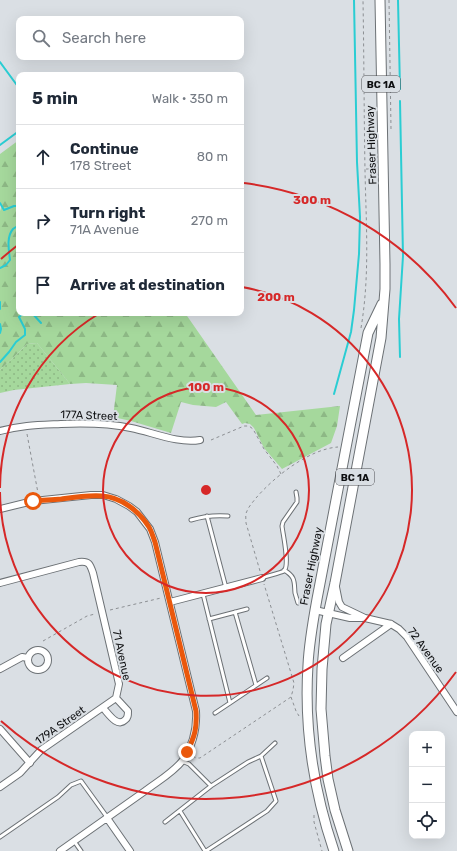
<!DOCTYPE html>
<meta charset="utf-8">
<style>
:root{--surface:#fff;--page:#f2f2f3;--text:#1f2937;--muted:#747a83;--line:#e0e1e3}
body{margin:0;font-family:Rubik,sans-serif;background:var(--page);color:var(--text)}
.controls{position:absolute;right:12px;bottom:12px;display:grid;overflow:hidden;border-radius:8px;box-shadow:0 4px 16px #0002}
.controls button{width:36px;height:36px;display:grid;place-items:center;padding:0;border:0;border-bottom:1px solid var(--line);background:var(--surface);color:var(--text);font:20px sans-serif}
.stop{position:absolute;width:12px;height:12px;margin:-9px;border:3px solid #ea580c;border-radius:50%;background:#fff}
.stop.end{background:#ea580c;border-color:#fff;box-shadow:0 1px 4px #0008}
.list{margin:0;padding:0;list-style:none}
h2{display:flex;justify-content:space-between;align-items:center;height:52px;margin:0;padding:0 16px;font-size:17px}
h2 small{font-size:13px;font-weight:400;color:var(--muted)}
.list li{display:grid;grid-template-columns:26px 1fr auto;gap:12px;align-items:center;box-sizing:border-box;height:64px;padding:0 16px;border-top:1px solid var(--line)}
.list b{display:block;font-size:15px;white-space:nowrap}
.list p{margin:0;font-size:13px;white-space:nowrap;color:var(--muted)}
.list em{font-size:13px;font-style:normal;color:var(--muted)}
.icon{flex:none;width:22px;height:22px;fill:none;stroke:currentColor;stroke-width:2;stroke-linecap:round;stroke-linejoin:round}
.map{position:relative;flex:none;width:457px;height:851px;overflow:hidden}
.search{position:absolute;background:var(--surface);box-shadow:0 4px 16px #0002;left:16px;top:16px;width:228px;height:44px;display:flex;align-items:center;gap:10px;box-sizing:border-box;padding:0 14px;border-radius:8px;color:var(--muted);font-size:15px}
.panel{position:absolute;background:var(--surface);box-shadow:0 4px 16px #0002;left:16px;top:72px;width:228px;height:244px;border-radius:8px}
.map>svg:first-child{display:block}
</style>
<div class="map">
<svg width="457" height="851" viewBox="0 0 457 851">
<defs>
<pattern id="grass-dots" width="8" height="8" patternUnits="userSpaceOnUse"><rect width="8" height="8" fill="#a5d89c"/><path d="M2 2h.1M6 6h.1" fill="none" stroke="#8db885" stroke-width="1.8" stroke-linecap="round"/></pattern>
<pattern id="forest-firs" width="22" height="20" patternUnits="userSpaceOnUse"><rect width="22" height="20" fill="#a5d89c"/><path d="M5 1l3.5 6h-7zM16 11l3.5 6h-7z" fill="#8db885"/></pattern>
</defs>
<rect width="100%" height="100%" fill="#dadfe4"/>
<path fill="url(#grass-dots)" d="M37,343L70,384L14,390L0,393V370L17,354L27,344Z"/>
<path fill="url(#forest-firs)" d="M19,140V313H185L256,415L340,406L337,426L331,443L282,469L264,448L254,428L250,424L245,423L242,424L226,402L216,407L193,405L181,402L171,433L131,421L113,417L117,385L86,383L70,384L37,343L27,344L17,354L0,370V211L2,205L0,202V154Z"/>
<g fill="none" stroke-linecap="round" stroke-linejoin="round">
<path stroke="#2acdd3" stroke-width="2" d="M398,0L400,89
M0,62L19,88
M0,145L19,131
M0,203L4,210L14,206H19
M0,268L6,265L10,260C9,251 6,237 13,229C14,228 18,226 19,225
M0,302V309
M32,313L41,323
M0,324L1,329L0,333
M400,357L399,319L403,256L400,101
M0,362L9,352L16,342L25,335V329L19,317L24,313
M334,394L351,332L354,310L359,254L360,217L357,162L354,0"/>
<g stroke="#6c7175" stroke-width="5">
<path id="service" d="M207,516L226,588
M191,520C204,516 215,515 228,516
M284,570C296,577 294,582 295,593C296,596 297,600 298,603
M262,578C267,576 280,573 284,571C290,565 283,535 282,526L283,522L297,502V498L296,492
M203,594L230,703L267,678
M235,612L256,685
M209,619L247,609
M215,713L230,703
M182,761L189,764L211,786
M180,811L205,851
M165,822L211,786L248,762L261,756L275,743
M0,837L58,797L71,785L81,781L107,817
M74,841L81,851
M206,851L267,811L276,801L261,756"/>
</g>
<g stroke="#6c7175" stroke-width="8">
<path id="minor" d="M0,431C22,425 38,425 61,424C84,423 107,423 131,428C152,432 178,444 200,440
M0,509L33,501L91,495H103L116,499L129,506L137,512L150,529L155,542L196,711C197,728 193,745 183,760C173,773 158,781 145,791C117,811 88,831 60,851
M0,583L79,562C89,561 90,564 93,573L119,684L116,698
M336,587L339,602L342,607L365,618L391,624L399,629L407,637L457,712
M170,602L262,578
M315,610L350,618H362
M28 660a10 10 0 1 1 20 0a10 10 0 1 1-20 0Z
M343,658L391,624
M0,669L22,657L28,658
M103,708C108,713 117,728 125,720C128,718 128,715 128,711L116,698
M0,729L30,763
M0,787L20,773L41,750L116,698
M107,818L130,851"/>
</g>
<g stroke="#6c7175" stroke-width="11">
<path id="primary" d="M334,851C314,792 304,728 308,665C309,643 313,621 317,599L368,333L382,304
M348,851L335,810L328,779L325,756L321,709L322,669L326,624L335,583L381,338L385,289V264L380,0"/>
</g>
<path stroke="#8c8f93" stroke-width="1" stroke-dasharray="3 3" stroke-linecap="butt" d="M389,0L391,129
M366,169H375
M361,328C370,275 366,223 365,170C364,113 364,57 363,0
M27,434L38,493
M211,440L244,426H249L253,429L264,449L277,466L281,474
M260,571L246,523C246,519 245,514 247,511C249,506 253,502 256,498C274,477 309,449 338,447
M110,610L161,598
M43,641L87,616L95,614
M291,697L296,711L299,716
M193,756L196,758H200L291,697L293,690L294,683L264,584
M314,815V822L322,851"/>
<use href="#service" stroke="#fff" stroke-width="3"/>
<use href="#minor" stroke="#fff" stroke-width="6"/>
<use href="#primary" stroke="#fff" stroke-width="9"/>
</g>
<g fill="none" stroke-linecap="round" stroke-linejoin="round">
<path stroke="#ea580c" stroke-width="5" d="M33,501C43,500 52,500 61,499C75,497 88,495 102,496C121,497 139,511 149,527C152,532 153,537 155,542L196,711C197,728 195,736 187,752"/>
</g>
<g fill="none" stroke="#d62828" stroke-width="2">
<circle cx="206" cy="490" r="103"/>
<path d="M0 488A206 206 0 0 1 100 313M242 287A206 206 0 1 1 0 492"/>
<path d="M456 672A309 309 0 0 1 1 721M1 259A309 309 0 0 1 18 245M244 183A309 309 0 0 1 456 308"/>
</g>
<g text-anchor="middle" stroke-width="4" stroke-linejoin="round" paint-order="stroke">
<g fill="#dadfe4" stroke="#4b4d50" stroke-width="1">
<rect x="362" y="76" width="38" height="16" rx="3"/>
<rect x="336" y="469" width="38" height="16" rx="3"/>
</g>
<g font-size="10" font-weight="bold" fill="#0e0f11">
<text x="381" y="88">BC 1A</text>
<text x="355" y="481">BC 1A</text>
</g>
<g font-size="11" fill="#0e0f11" stroke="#dadfe4">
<text transform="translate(371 145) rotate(-92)" y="4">Fraser Highway</text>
<text transform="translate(89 415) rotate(2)" y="4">177A Street</text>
<text transform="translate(311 566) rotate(-79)" y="4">Fraser Highway</text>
<text transform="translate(426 650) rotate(54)" y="4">72 Avenue</text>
<text transform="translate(122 655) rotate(78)" y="4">71 Avenue</text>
<text transform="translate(60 725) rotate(-35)" y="4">179A Street</text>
</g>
</g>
<circle cx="206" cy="490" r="6" fill="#d62828" stroke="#dadfe4" stroke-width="2"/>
<g font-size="12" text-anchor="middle" font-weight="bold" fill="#d62828" stroke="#dadfe4" stroke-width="4" stroke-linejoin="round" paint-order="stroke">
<text x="312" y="204">300 m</text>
<text x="276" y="301">200 m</text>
<text x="206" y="391">100 m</text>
</g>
</svg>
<div class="controls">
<button>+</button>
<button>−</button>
<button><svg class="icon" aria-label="locate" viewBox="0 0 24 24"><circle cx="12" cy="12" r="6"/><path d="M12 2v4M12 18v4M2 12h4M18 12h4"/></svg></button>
</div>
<div class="stop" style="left:33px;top:501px"></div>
<div class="stop end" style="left:187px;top:752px"></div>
<div class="search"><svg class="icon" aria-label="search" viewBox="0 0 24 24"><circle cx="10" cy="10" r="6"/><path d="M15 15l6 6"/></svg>Search here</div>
<section class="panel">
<h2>5 min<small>Walk · 350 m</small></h2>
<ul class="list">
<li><svg class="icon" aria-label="ahead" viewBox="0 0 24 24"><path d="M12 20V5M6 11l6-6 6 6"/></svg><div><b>Continue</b><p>178 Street</p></div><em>80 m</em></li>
<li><svg class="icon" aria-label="right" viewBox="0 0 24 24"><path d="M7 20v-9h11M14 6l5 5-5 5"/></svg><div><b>Turn right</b><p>71A Avenue</p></div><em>270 m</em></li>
<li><svg class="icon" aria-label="arrive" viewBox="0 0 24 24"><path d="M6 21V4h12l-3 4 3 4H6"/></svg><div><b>Arrive at destination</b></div></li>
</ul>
</section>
</div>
